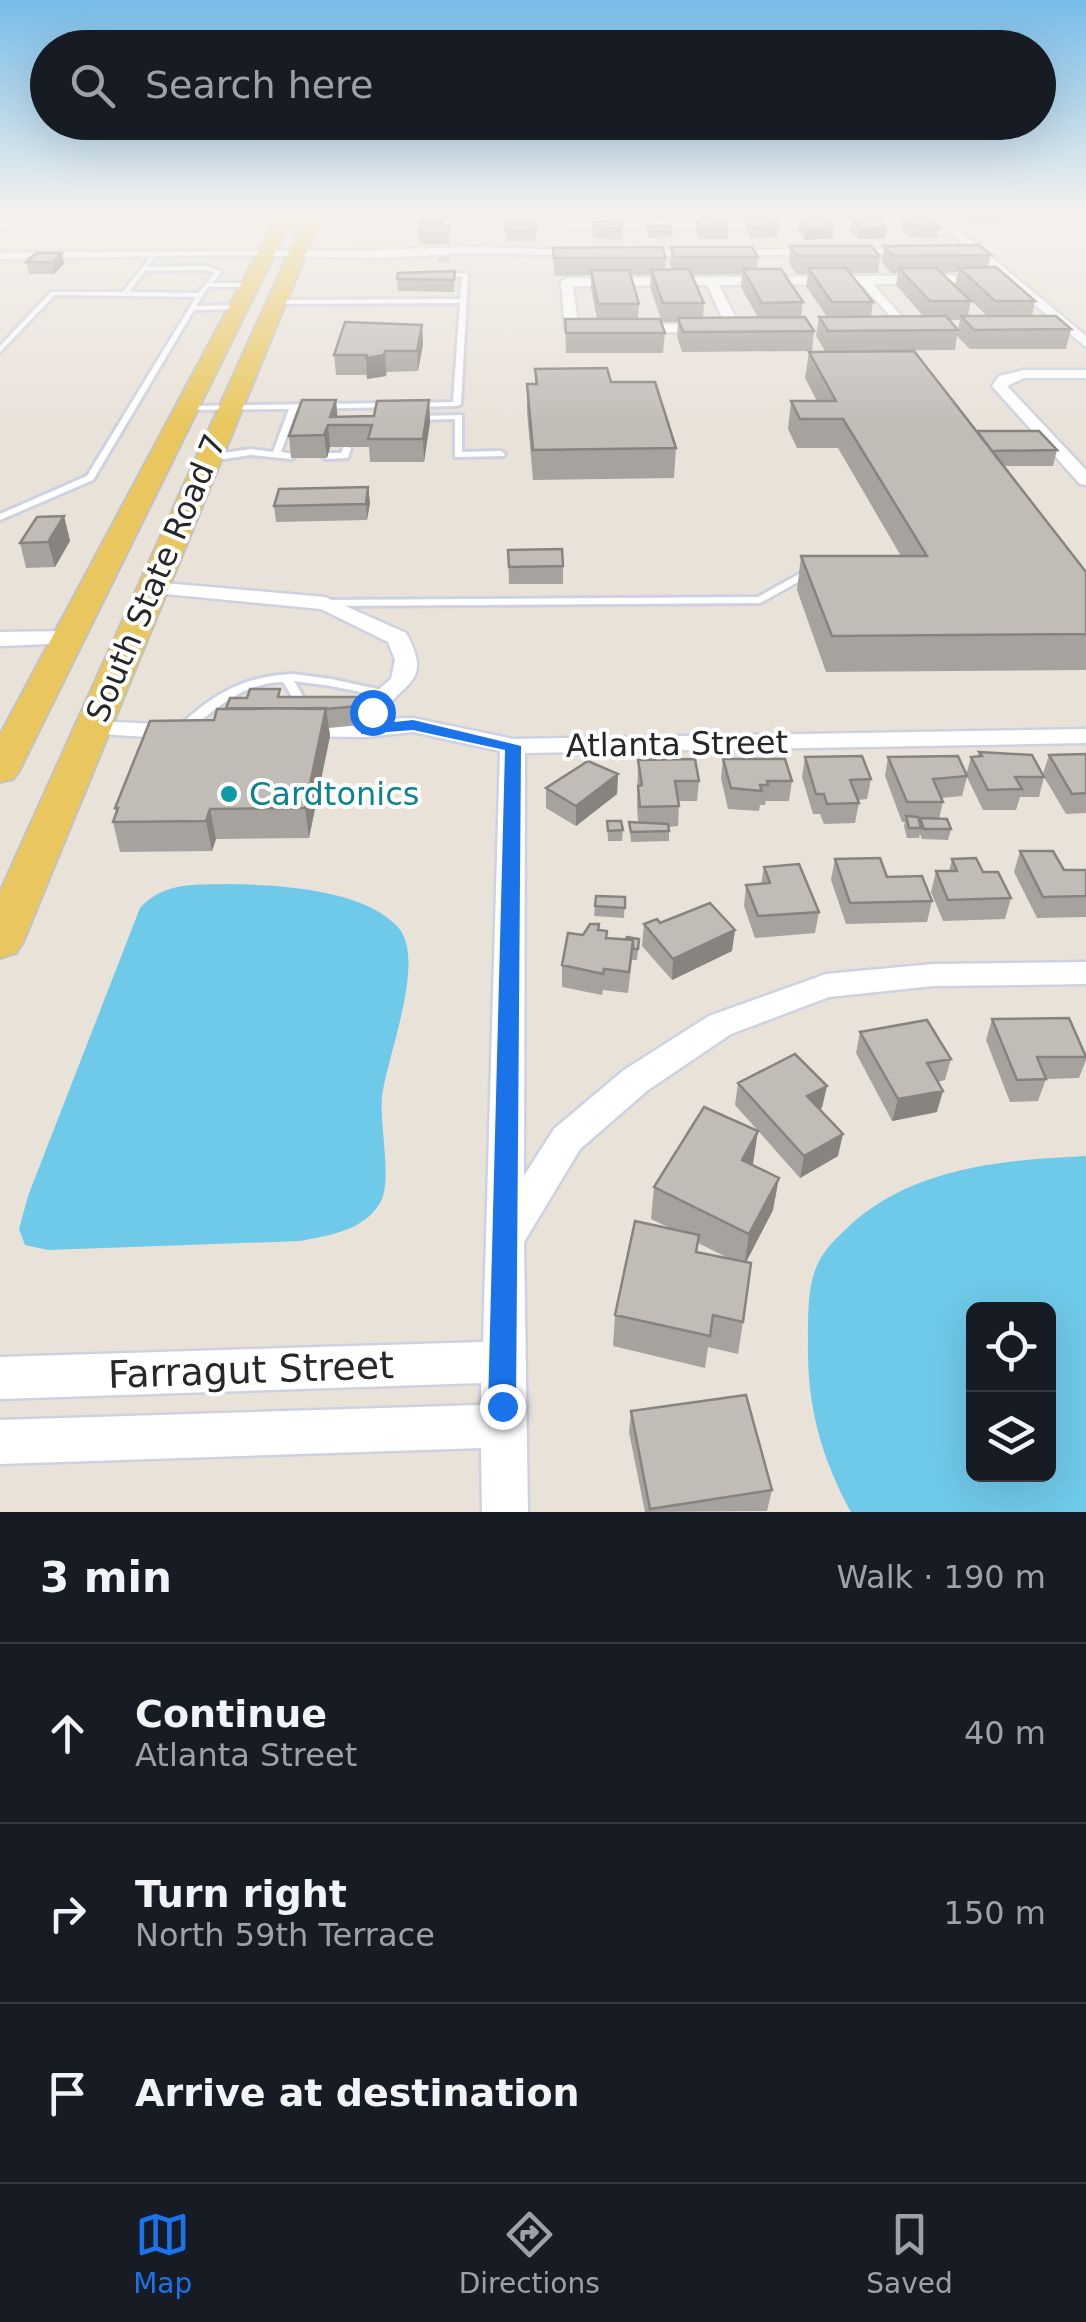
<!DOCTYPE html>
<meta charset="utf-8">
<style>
:root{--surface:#171b24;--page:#20242c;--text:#f1f3f6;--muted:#9ea1a6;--line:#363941;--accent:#1a73e8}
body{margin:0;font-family:"DejaVu Sans",sans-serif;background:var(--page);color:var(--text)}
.controls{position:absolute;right:30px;bottom:30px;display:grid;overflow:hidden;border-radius:15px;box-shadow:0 10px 40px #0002}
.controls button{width:90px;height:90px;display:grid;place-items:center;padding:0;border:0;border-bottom:2px solid var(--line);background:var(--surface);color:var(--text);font:50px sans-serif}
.stop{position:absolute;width:30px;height:30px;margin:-22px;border:8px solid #1a73e8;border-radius:50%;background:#fff}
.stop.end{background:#1a73e8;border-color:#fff;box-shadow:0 2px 10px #0008}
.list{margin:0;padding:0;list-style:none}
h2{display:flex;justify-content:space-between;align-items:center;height:130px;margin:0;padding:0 40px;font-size:42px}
h2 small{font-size:32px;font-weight:400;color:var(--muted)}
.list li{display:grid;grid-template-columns:65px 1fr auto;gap:30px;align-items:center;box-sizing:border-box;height:180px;padding:0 40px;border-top:2px solid var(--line)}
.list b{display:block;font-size:38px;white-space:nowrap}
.list p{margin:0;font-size:32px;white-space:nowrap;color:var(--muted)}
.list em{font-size:32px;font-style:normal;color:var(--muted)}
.icon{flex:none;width:55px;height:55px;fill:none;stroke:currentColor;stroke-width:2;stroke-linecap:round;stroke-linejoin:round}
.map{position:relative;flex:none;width:1086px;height:1512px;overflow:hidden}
.search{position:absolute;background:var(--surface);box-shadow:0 10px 40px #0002;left:30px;right:30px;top:30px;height:110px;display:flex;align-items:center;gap:25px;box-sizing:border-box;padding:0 35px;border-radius:55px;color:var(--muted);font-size:38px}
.sheet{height:670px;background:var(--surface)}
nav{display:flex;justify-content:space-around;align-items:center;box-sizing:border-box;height:140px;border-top:2px solid var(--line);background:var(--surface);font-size:28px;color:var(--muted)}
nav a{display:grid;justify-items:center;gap:5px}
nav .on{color:var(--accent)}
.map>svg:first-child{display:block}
</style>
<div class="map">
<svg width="1086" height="1512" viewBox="0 0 1086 1512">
<rect width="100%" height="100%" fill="#e9e2d9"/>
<path fill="#6fc9e8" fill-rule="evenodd" d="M231,884C278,885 363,889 398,927C427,960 387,1055 382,1097C379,1124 393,1182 380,1203C363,1231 330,1235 300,1241L48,1250L25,1245L19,1229L28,1196L140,908C165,881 196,885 231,884Z
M1086,1156V1512H851C821,1458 807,1405 808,1344C808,1320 807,1290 816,1268C821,1254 833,1241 844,1231C908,1168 1000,1160 1086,1156ZM974,1310H1048V1474H974Z"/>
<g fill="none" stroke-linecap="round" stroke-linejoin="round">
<path stroke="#c2bdb5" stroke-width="11" stroke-dasharray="11 6" stroke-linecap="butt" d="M438,257H454"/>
<g stroke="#ced2e0" stroke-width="6">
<path id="service" d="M421,215L425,216L389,225L307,223L389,221Z
M155,251L158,253L147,267L206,266L222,272L212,283H248L251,285L248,287H209L207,289L196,306L237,305L240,307L237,309L194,310L93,480L0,520V514L87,476L196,297L55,295L0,352V346L51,292H123ZM206,270L215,273L198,293L129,292L145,271Z
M440,273H465L468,275L461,404L457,406L416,407L412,405L416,403L453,402L460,303L274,304L271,302L274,300L460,299L462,277L438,276Z
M391,403H394V407L297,409L281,452L294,454V458L291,459L251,455L209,461L205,458L209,455L251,449L273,452L289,409L186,410L182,408L186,406Z
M462,415V452L501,451L505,454L504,456L455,457V419L417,420L413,418L417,416Z
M344,446L351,448L348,458L326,459L322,456L326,453H341Z
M810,568L814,569V573L760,603L325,606L320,603L325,600L758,597Z
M293,674L331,679L386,691L392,694L386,697L331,686L294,681L307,703L315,707L309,711L299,708L283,682C241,683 215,710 184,734H176L174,731C210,696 242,676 293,674Z"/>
</g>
<g stroke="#ced2e0" stroke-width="5">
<path id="minor" d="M28,215H43L0,229V223Z
M930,215H941L1086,336V347L1008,283L873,284L911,327L904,331L861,284L719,285L741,328L734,332L727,328L707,285L573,286L578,325L710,324L717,328L710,332L572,333L565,329L561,282L567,278L999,275L942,226L565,229L561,224L935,220Z
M470,247L584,250L590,253L584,256L470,253L385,258L230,255L0,259V253C157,250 314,253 470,247Z
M914,249L918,254L629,256L623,253L629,250Z
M1024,370H1086V378H1024L1007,386L1086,470V485L1080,484L992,386L999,376Z
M152,582L325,597L406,633C437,688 394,682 382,719L413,718L513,739L1086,729V743L525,753L524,1176L554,1129L624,1070L709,1016L826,974L933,964L1086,962V984L933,986L829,997L731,1034L648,1090L580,1149L524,1242L528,1512H482L481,1448L0,1464V1420L481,1405V1383L0,1399V1357L483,1342L500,751L413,732L366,737L287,736L284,731L287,726L296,724L357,721L367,699L391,679L395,660L388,642L321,609L145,592L142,588Z
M69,631L77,633L80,638L77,643L0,646V632Z
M91,721L181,725L193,732L181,739L82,733L79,728L82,723Z"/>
</g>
<g stroke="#c3c3c3" stroke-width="4">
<path id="primary" d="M278,215H294L19,771L13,779L0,782V735Z
M306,215H322L23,942L16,953L0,958V892Z"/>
</g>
<use href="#service" fill="#fff" fill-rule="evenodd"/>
<use href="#minor" fill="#fff" fill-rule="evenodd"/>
<use href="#primary" fill="#e9c75e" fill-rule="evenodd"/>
</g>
<path fill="#a6a29d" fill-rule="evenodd" d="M536,215V241H506V223H513V221Z
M588,215H616V218H589Z
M637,215H665V217L638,218Z
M686,215H714V217H687Z
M737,215H766L765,217H738Z
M786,215H815V217L787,216Z
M965,215H1001L1000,221H973Z
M902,219L940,227L938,238L909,237L901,229Z
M747,220L779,226L778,237L751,239L746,230Z
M800,220L834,227L832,238L805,240L798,231Z
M852,220L885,238L858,239L850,231Z
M442,221V226H450L449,244H420L419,233Z
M696,221L728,228V239H699L695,232Z
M592,222L622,229V240L593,238Z
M647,226L672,232V237L648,238Z
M790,246L880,256L878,273H850L873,302L871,317H924L896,285L898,273H891L882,262L884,246L991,255L988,267L1035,301L1032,316L1071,329L1066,349H970L957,336L955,350L825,351L816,336L819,317H827L806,286L808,274H796L789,263ZM958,272L955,285L987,316H968L971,301L942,273ZM949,320H960L958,330Z
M671,247L758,257L757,269L803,302L801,317L814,331L812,351L682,352L677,337L678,322H662L650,287L651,275H631L639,304L638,319L665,333L663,353H566L565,319H597L591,288V275L554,276L553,248L666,258L665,269H672L670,264ZM742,274L741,287L758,318H703L704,303L691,275Z
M62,253L64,264L54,274H29L26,262Z
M455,271L454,292L398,291L397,279Z
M422,325L423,344L418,371L387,372L386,376L367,379V375H336L334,355Z
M809,352L977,432L1057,450L1053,466H1004L1086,572V670L826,672L797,590L801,556H901L838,448H797L788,429L791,401H817L805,378Z
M535,369L611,382L676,448L674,478L533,480L527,412V384H535Z
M336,400L337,417L374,416L429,400L430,422L424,462H370L369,447H330L327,458H291L289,436Z
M368,487L370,503L367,520L276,522L274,506Z
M64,516L70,541L55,567L26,568L20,543Z
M508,550L563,566V584H509Z
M358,697L360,725L329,728L330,736L309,838L216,839L212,851L120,852L113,822L116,813L115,808L226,709Z
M979,752L1043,774L1049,755L1086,754V813L1066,814L1044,777L1039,797H1020L1016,810H983L967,777L962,796L941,798L943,802L939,819L951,829L948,840L922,839L920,834L919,838H907L904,826L905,822H902L885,776L888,757L966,775L971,757L978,756Z
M805,757L871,779L867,799L858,800L859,803L855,823L824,824L820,814H813L802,777Z
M723,759L792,781L789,801H766L765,805H760L759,811L728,809L721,778Z
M638,760L699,781L697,801H679L678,826L669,827V841L631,842L629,822H638L637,806Z
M618,774L617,794L576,826L546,808V788Z
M607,821L623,830L622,841H608Z
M1020,851L1064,870H1086V917L1037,918L1014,872Z
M835,859L887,877L932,901L927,922L846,924L831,880Z
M952,859L983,872L1011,898L1005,919L943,921L931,892L936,871H949Z
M764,867L819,912L815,933L755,938L744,906L746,885L761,884Z
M596,896L625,897L624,918L594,916Z
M660,923L732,951L672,980L642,946L644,924Z
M599,930L606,938L639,939L637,960H632L628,993L603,990L602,995L562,987V965L583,935Z
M992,1019L1086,1054V1060L1079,1078L1046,1079L1038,1101L1010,1102L986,1040Z
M860,1032L951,1059L945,1080L938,1082L937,1112L892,1121L856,1053Z
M738,1083L822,1108L819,1109L838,1156L800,1178L735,1105Z
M753,1164L773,1210L746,1262L743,1322L738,1354L708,1347L705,1368L613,1346L615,1315L670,1228L651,1219L654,1187ZM698,1243L730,1259L697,1252Z
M631,1411L772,1490L767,1511L645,1512L629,1432Z"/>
<path fill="#87847f" d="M638,215H651V217L638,218Z
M839,215H861L839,217Z
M834,227L832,238L805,240L806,229Z
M887,227L885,238L858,239L860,228Z
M62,253L64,264L54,274L52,262Z
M422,325L423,344L418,371L417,351Z
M385,351L386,376L367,379L366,358Z
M336,400L338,422L330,417Z
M429,400L430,422L424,462L423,439Z
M328,425L330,447L327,458L324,435Z
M368,487L370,503L367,520L366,504Z
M64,516L70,541L55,567L48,542Z
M326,708L330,736L309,838L305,808Z
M618,774L617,794L576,826V806Z
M210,809L216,839L212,851L206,821Z
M735,930L732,951L672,980L673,959Z
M827,1086L822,1108L803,1118L807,1096Z
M943,1091L937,1112L892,1121L898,1099Z
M758,1131L753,1164L737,1192L742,1160Z
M843,1134L838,1156L800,1178L804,1156Z
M779,1178L773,1210L744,1266L749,1234Z"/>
<path fill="#c1bcb6" stroke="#87847f" stroke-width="2.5" d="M514,215H536V221H513Z
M902,219H930L940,227L911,226Z
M723,220L728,228H700L696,221Z
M747,220H775L779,226L752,228Z
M800,220H828L834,227L806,229Z
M852,220H880L887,227L860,228Z
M422,221H442L441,226H450L449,233H419Z
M620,221L622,229L593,227L592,222Z
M506,223H536V230H506Z
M647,226H670L672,232H649Z
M979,245L991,255L893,256L884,246Z
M790,246H871L880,256H798Z
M662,247L666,258H554L553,248Z
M671,247H752L758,257H675Z
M36,253H62L52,262H26Z
M996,267L1035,301H995L959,268Z
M808,268H846L873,302H832Z
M899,268H936L971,301H930Z
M689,269L704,303H663L651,270Z
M743,269H781L803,302L762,303Z
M591,270H629L639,304H598Z
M455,271L454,280L397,279L398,273Z
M946,316L958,330L828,331L819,317Z
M961,316H1056L1071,329L974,330Z
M805,317L814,331L683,332L678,318Z
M565,319H660L665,333H566Z
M345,322L422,325L417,351H385L384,355L366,358L367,355H334Z
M914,351L1086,572V634L832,636L801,556H927L843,419H800L791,401H836L809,352Z
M607,368L611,382H655L676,448L533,450L527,384H537L535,369Z
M302,400H336L330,417L374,416L377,401L429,400L423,439H368L372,425H328L324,435L289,436Z
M977,431H1039L1057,450L992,451Z
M368,487L366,504L274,506L279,489Z
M64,516L48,542L20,543L37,517Z
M562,549L563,566L509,567L508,550Z
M250,689H280L278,697H358V706L326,709L226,708L230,698H247Z
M326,708L305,808L210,809L206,821L113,822L118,808H115L150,721L214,720L217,709Z
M979,752L1032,755L1044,777H1015L1022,789L988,790L971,757L982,756Z
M1086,754V793L1072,794L1049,755Z
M862,756L871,779L850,780L859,803L827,804L824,794H816L805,757Z
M958,756L967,776L933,779L943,802H907L888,757Z
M695,759L699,781H675L679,806L640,807L638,786L642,785L638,760Z
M723,759H785L792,781H767L768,785H760L762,791L731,788Z
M588,761L618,774L576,806L546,788Z
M906,816L918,817L921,828H909Z
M920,818L947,819L951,829H924Z
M607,821H621L623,830L608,831Z
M629,822L668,824L669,831L631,832Z
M1020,851H1053L1064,870H1086V896L1043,897Z
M880,858L887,877L922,876L932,901L850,903L835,859Z
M976,858L983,872H998L1011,898L948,900L936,871H957L952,859Z
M799,864L819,912L758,916L746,885L770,883L764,867Z
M596,896L625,897V908L595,906Z
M710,903L735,930L673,959L644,924L657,919L660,923Z
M590,924H599L598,930L607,931L606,938L633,940L629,972L604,969L603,974L562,965L568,933L583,935Z
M627,937L639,939L638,949H633V940L626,939Z
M1069,1018L1086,1057H1037L1046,1079L1017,1080L992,1019Z
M927,1020L951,1059L927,1063L943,1091L898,1099L860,1032Z
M795,1054L827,1086L807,1096L843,1134L804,1156L738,1083Z
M704,1107L758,1131L742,1160L779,1178L749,1234L654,1187Z
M635,1221L699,1235L696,1252L751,1263L743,1322L713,1315L710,1336L615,1315Z
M746,1395L772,1490L650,1509L631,1411Z"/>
<linearGradient id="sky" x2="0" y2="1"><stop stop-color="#77bce8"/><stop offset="0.5" stop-color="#f5f2ee"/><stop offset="1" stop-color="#f5f2ee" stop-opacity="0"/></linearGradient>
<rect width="1086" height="426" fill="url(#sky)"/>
<path fill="#1a73e8" d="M372,707L380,712L376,724L413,720L521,746L516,1406L512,1416L502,1420L492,1416L488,1406L505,750L413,730L361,734L365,712Z"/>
<circle fill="#0f9aa8" stroke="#fff" stroke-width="4" cx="229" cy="794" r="10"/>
<g text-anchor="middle" stroke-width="8" stroke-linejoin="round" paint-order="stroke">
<g font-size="32" fill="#272727" stroke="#fff">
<text transform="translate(156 578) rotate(-67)" y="11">South State Road 7</text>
<text transform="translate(677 744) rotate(-1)" y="11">Atlanta Street</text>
</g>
<g font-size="32" fill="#0d838f" stroke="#fff" text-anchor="start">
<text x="249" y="805">Cardtonics</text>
</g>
<g font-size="38" fill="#272727" stroke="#fff">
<text transform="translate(251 1370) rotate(-2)" y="13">Farragut Street</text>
</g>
</g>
</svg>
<div class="controls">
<button><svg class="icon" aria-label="locate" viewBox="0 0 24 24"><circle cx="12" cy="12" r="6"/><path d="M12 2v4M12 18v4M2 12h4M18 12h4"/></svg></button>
<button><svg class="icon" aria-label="layers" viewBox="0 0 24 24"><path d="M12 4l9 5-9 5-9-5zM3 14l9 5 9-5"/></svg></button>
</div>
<div class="stop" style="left:372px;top:712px"></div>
<div class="stop end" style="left:502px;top:1406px"></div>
<div class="search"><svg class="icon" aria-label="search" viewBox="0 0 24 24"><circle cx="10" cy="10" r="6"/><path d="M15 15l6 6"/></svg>Search here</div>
</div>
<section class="sheet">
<h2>3 min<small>Walk · 190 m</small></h2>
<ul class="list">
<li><svg class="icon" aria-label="ahead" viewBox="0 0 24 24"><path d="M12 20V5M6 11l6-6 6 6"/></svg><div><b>Continue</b><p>Atlanta Street</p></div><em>40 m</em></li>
<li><svg class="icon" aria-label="right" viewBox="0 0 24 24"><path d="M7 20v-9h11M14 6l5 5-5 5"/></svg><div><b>Turn right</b><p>North 59th Terrace</p></div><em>150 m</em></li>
<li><svg class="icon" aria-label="arrive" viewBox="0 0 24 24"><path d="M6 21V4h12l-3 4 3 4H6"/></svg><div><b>Arrive at destination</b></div></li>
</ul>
</section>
<nav>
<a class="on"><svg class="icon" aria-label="map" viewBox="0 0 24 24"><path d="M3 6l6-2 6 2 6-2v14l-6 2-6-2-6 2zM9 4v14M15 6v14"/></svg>Map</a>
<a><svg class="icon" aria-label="directions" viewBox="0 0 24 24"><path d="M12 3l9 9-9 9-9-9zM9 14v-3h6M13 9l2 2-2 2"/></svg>Directions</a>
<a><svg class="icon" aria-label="saved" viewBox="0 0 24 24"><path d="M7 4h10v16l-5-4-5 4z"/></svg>Saved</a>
</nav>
